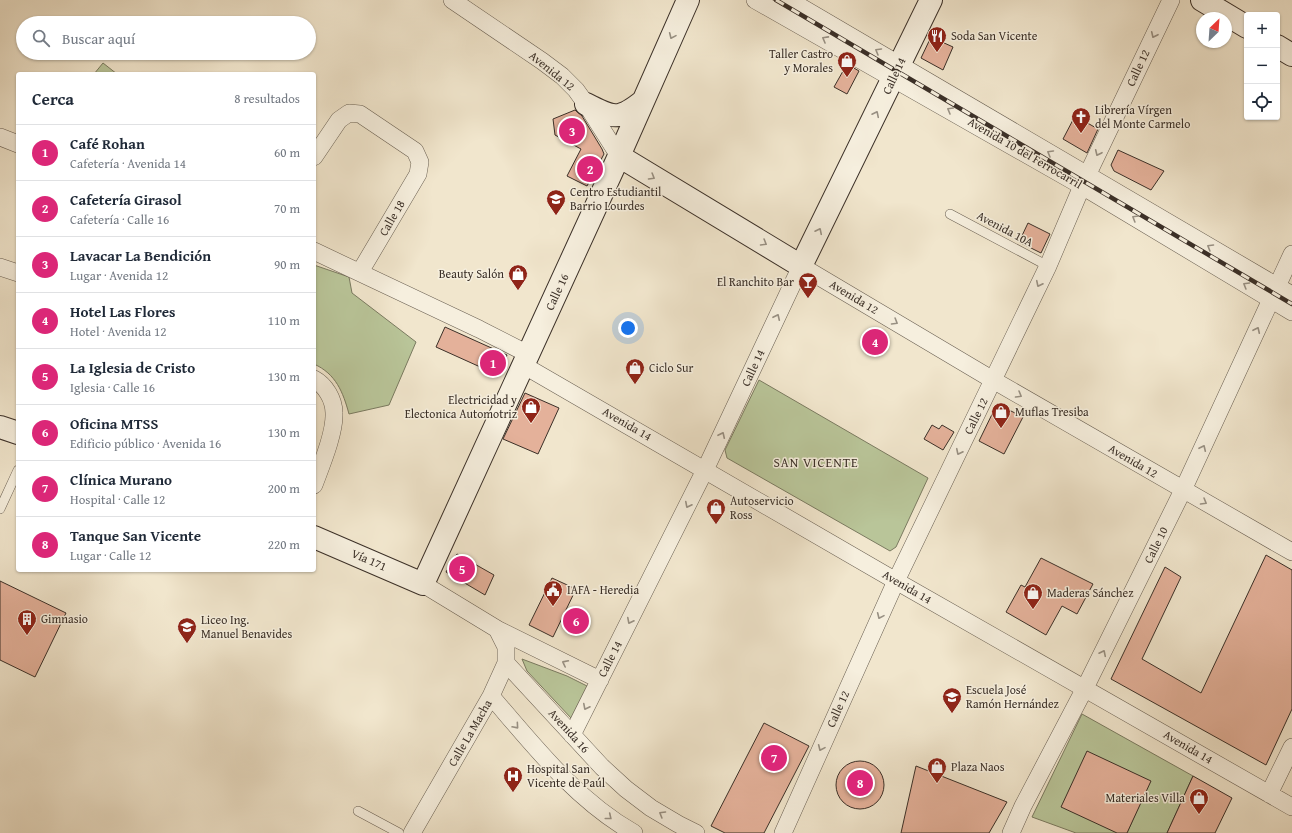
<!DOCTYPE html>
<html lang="es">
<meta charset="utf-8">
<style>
:root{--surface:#fff;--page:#f6f6f7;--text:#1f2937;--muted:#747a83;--line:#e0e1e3;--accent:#db2777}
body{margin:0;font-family:"Gentium Book Plus",serif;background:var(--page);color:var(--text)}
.controls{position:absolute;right:12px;top:12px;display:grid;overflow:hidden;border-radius:4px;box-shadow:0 1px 3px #0004}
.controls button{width:36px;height:36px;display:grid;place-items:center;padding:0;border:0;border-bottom:1px solid var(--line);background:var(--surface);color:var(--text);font:20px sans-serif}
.compass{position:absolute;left:1196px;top:12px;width:36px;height:36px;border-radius:50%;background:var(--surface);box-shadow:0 1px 3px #0004;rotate:25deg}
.you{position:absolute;left:628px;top:328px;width:14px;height:14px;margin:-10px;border:3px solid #fff;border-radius:50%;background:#1a73e8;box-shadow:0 0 0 6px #1a73e833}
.badge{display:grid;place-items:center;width:26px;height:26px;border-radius:50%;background:var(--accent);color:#fff;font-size:13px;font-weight:700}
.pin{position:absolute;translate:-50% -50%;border:2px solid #fff;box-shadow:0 1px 4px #0006}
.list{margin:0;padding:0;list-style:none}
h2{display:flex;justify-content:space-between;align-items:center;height:52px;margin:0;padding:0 16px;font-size:17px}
h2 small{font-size:13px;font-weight:400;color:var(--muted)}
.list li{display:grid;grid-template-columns:26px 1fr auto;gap:12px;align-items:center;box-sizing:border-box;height:56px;padding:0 16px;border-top:1px solid var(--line)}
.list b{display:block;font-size:15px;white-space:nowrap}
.list p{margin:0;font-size:13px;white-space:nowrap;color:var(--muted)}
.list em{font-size:13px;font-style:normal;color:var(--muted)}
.icon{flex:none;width:22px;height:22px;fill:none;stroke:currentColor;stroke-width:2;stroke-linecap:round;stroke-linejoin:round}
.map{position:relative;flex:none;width:1292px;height:833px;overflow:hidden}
.search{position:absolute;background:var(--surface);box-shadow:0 1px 3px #0004;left:16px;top:16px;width:300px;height:44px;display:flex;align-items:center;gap:10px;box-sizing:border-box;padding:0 14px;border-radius:22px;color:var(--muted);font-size:15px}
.panel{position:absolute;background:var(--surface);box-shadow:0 1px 3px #0004;left:16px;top:72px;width:300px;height:500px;border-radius:4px}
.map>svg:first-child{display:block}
</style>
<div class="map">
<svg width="1292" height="833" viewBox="0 0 1292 833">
<rect width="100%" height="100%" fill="#f1e6cd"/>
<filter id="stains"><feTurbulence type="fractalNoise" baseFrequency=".005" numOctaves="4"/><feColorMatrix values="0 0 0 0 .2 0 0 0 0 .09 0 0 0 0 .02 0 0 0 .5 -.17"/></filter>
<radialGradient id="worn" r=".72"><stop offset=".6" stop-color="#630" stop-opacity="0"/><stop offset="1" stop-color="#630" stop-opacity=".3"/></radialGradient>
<path fill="#b9c599" stroke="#7a7a60" d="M103,63L117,74H94Z
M314,265L349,277L352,293L416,342L389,405L349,414C343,392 336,374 314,364Z
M759,380L928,478L896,547L890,551L727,458L725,450Z
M522,659L567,676L587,686L571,718L527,671Z
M1082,714L1193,776L1167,833H1127L1150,781L1117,833H1076L1032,817Z"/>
<path fill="#e4b19a" stroke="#3b3028" d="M931,37L953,47L943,70L921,58Z
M847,64L859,71L847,94L834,87Z
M575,110L582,116L602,149L604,154L587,186L567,176L581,149L555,135L553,119Z
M1075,116L1098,129L1087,153L1063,139Z
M1118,150L1164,171L1151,190L1114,171L1111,165Z
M1028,223L1050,234L1041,253L1019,242Z
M445,327L507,355L498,375L436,347Z
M525,393L559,408L538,454L503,439Z
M997,404L1023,417L1004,454L979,441Z
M932,425L939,429L942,425L954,432L943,450L924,439Z
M457,554L494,575L485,595L446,572Z
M1266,555L1292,570V709L1266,765L1111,679L1165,567L1181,577L1142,659L1201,693Z
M1041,558L1093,584L1077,614L1062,606L1046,635L1006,612L1021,585L1025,587Z
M552,578L576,589L553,637L529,625Z
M0,581L66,613L35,677L0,660Z
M764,723L809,746L764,833H725L711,826Z
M1087,751L1151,781L1127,833H1117L1061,807Z
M836 785a24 24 0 1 1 48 0a24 24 0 1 1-48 0Z
M916,766L1007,802L989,833H901Z
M1193,776L1232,798L1215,833H1167Z"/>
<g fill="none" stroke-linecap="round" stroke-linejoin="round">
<g stroke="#685e51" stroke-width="10">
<path id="lane" d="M950,214L1048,266
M0,509L18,470
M358,811L399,833"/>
</g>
<g stroke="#685e51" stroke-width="18">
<path id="street" d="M452,0L542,61L562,76L576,90L586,104L619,156
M755,0L1082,186L1292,312
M789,0L1292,295
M0,137L18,144
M314,157L339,120L349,113L360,114L415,151L420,162L418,174L360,272
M314,251L479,329L528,354
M0,267L18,273
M523,365L896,581L1292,807
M314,379C325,385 334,399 334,413C335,433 321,466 314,485
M423,584L497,629L600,680
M506,663L602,767L626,789L651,808L678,824L696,833
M491,696C534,746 576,800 634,833
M572,735L705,470L801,266L993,380L1292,552
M1269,794L1292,747
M412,833L491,696L506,663V647L497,629
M783,833L896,581L1048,266L1082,186L1171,0
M1011,833L1023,806L1085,688L1183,490L1292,254"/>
</g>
<g stroke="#3b3028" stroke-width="24">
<path id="secondary" d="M1202,0L1247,27
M1277,46L1292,55
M586,104C613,118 618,121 643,101
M619,156L801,266L931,0
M0,427L18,433
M314,537L423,584L619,156L688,0"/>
</g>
<use href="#lane" stroke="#f6efde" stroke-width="9"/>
<use href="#street" stroke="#f6efde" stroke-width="17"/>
<use href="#secondary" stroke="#f6efde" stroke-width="22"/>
<g stroke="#3b3028" stroke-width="4.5">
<path id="rail" d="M776,0L1292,304"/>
</g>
<use href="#rail" stroke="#f6efde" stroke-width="3" stroke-dasharray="9" stroke-linecap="butt"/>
</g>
<defs><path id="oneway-chevron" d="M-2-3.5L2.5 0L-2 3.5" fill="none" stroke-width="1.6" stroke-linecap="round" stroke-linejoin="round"/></defs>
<g stroke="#989083">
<use href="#oneway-chevron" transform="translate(1154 35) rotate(115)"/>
<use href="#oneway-chevron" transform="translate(672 36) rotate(114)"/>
<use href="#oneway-chevron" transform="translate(825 39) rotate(-151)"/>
<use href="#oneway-chevron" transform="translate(878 51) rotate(-150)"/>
<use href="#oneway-chevron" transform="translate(950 110) rotate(-150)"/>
<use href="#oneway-chevron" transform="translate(876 114) rotate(-64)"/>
<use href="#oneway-chevron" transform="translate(1050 153) rotate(-150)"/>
<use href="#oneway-chevron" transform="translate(1098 153) rotate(115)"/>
<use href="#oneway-chevron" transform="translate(652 177) rotate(31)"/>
<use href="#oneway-chevron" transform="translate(1135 218) rotate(-149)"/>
<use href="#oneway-chevron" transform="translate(819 231) rotate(-64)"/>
<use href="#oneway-chevron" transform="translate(764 243) rotate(31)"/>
<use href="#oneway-chevron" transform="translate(1210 247) rotate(-149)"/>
<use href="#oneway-chevron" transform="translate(1039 284) rotate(116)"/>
<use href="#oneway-chevron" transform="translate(1246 285) rotate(-149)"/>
<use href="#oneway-chevron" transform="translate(777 317) rotate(-65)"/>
<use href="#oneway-chevron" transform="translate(895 322) rotate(31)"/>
<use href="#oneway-chevron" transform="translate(1257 330) rotate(-65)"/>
<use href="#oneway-chevron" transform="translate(1019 395) rotate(30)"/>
<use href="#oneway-chevron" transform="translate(722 435) rotate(-65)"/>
<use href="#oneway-chevron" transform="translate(1203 448) rotate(-65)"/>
<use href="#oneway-chevron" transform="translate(959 452) rotate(116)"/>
<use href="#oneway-chevron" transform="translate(1204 502) rotate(30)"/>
<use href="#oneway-chevron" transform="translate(688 505) rotate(117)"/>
<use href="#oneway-chevron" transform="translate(880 616) rotate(114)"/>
<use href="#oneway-chevron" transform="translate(630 621) rotate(117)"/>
<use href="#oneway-chevron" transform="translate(1103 653) rotate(-64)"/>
<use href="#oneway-chevron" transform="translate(565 663) rotate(-153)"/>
<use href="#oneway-chevron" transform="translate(586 707) rotate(117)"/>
<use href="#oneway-chevron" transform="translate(516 726) rotate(49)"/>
<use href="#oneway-chevron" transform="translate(821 748) rotate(114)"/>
<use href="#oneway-chevron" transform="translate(662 814) rotate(-149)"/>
<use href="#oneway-chevron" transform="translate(609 817) rotate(39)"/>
</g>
<defs>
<g id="restaurant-pin" transform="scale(1)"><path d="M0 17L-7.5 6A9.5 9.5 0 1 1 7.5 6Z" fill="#8f2418" stroke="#f6efde"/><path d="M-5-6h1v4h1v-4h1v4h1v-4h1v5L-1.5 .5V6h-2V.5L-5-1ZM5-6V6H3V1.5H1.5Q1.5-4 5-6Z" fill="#fff"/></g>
<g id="shop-pin" transform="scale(1)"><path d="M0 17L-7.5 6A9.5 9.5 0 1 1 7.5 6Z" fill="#8f2418" stroke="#f6efde"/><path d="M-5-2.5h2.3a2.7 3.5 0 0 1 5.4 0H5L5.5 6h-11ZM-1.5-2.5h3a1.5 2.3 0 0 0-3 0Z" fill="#fff"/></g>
<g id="church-pin" transform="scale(1)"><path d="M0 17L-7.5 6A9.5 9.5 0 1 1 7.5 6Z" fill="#8f2418" stroke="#f6efde"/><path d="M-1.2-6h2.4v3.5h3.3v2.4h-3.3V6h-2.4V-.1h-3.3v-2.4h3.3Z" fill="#fff"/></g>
<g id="school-pin" transform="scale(1)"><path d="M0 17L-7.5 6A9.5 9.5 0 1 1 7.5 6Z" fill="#8f2418" stroke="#f6efde"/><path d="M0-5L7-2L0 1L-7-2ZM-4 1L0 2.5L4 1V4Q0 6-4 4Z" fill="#fff"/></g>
<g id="bar-pin" transform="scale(1)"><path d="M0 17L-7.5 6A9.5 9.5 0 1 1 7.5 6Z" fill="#8f2418" stroke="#f6efde"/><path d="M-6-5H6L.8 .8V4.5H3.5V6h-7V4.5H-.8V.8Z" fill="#fff"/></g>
<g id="civic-pin" transform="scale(1)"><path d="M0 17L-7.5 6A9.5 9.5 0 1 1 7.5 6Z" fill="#8f2418" stroke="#f6efde"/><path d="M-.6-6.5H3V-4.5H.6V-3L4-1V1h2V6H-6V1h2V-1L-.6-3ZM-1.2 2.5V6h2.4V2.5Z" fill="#fff"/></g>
<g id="building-pin" transform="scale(1)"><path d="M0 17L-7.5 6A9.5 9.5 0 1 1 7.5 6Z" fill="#8f2418" stroke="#f6efde"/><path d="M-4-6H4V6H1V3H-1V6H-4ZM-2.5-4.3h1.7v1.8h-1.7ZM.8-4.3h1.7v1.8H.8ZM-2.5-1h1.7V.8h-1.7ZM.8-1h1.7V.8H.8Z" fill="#fff"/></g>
<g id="hospital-pin" transform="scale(1)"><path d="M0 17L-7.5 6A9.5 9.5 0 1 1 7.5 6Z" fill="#8f2418" stroke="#f6efde"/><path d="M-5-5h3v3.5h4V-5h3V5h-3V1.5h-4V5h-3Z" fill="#fff"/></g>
</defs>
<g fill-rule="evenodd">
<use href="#restaurant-pin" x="937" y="36"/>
<use href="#shop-pin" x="847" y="61"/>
<use href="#church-pin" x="1081" y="117"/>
<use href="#school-pin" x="556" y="199"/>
<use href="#shop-pin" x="518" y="274"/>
<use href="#bar-pin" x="808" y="282"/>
<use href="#shop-pin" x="635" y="368"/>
<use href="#shop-pin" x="531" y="407"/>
<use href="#shop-pin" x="1001" y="412"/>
<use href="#shop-pin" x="716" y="508"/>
<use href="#civic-pin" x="553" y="590"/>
<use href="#shop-pin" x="1033" y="593"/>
<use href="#building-pin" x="27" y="619"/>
<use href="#school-pin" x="187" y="627"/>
<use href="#school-pin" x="952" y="697"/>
<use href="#shop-pin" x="937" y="767"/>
<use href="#hospital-pin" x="513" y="776"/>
<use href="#shop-pin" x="1199" y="798"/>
</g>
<g text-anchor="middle" stroke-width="3" stroke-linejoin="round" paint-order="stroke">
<g font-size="12" fill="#3b3028" stroke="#f6efde" text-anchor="start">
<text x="951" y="40">Soda San Vicente</text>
<text x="833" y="58" text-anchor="end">Taller Castro<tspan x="833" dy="14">y Morales</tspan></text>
<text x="1095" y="114">Librería Vírgen<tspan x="1095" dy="14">del Monte Carmelo</tspan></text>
<text x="570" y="196">Centro Estudiantil<tspan x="570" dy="14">Barrio Lourdes</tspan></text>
<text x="504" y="278" text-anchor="end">Beauty Salón</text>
<text x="794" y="286" text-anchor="end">El Ranchito Bar</text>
<text x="649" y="372">Ciclo Sur</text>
<text x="517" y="404" text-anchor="end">Electricidad y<tspan x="517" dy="14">Electonica Automotriz</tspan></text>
<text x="1015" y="416">Muflas Tresiba</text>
<text x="730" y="505">Autoservicio<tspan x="730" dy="14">Ross</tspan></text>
<text x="567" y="594">IAFA - Heredia</text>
<text x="1047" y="597">Maderas Sánchez</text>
<text x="41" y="623">Gimnasio</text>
<text x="201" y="624">Liceo Ing.<tspan x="201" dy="14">Manuel Benavides</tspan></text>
<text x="966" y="694">Escuela José<tspan x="966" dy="14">Ramón Hernández</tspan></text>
<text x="951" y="771">Plaza Naos</text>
<text x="527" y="773">Hospital San<tspan x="527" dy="14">Vicente de Paúl</tspan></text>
<text x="1185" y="802" text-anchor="end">Materiales Villa</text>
</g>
<g font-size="12" fill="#3b3028" stroke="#f6efde">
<text transform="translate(1138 68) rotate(-65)" y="4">Calle 12</text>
<text transform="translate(552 71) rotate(39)" y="4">Avenida 12</text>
<text transform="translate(894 76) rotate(-65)" y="4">Calle 14</text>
<text transform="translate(1025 153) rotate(30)" y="4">Avenida 10 del Ferrocarril</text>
<text transform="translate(392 218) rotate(-60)" y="4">Calle 18</text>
<text transform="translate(1005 229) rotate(28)" y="4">Avenida 10A</text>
<text transform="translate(557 292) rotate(-65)" y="4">Calle 16</text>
<text transform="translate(854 297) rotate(31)" y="4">Avenida 12</text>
<text transform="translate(753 368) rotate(-65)" y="4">Calle 14</text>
<text transform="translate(976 416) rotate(-64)" y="4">Calle 12</text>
<text transform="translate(627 424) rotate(30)" y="4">Avenida 14</text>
<text transform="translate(1133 461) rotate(30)" y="4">Avenida 12</text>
<text transform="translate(1156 545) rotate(-64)" y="4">Calle 10</text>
<text transform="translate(369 560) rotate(23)" y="4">Vía 171</text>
<text transform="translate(907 587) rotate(30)" y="4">Avenida 14</text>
<text transform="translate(610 659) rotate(-63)" y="4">Calle 14</text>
<text transform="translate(838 709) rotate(-66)" y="4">Calle 12</text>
<text transform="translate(569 731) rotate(48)" y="4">Avenida 16</text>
<text transform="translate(470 733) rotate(-60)" y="4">Calle La Macha</text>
<text transform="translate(1188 747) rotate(30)" y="4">Avenida 14</text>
</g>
<g font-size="13" letter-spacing="1" fill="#3b3028" stroke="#f6efde">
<text x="816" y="467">SAN VICENTE</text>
</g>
</g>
<rect width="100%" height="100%" filter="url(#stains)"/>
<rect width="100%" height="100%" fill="url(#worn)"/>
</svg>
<div class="controls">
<button>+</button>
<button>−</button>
<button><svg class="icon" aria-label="locate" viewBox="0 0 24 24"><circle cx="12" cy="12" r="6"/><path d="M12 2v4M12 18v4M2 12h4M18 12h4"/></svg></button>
</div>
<svg class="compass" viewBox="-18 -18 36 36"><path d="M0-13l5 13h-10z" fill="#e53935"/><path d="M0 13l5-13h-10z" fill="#747a83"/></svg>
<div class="you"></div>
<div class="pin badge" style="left:493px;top:363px">1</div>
<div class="pin badge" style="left:590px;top:169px">2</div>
<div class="pin badge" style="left:572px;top:131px">3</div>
<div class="pin badge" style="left:875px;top:342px">4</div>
<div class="pin badge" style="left:462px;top:569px">5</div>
<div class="pin badge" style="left:576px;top:621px">6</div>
<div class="pin badge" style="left:774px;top:758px">7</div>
<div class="pin badge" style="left:860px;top:783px">8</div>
<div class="search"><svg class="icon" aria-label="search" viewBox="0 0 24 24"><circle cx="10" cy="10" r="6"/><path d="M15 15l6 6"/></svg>Buscar aquí</div>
<section class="panel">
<h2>Cerca<small>8 resultados</small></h2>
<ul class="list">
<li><span class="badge">1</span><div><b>Café Rohan</b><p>Cafetería · Avenida 14</p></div><em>60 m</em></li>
<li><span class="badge">2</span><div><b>Cafetería Girasol</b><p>Cafetería · Calle 16</p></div><em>70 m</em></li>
<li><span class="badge">3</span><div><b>Lavacar La Bendición</b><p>Lugar · Avenida 12</p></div><em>90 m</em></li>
<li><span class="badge">4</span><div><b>Hotel Las Flores</b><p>Hotel · Avenida 12</p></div><em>110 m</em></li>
<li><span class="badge">5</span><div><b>La Iglesia de Cristo</b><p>Iglesia · Calle 16</p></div><em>130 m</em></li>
<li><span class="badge">6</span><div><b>Oficina MTSS</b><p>Edificio público · Avenida 16</p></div><em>130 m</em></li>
<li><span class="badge">7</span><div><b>Clínica Murano</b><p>Hospital · Calle 12</p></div><em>200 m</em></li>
<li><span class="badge">8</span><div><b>Tanque San Vicente</b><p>Lugar · Calle 12</p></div><em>220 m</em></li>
</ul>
</section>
</div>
